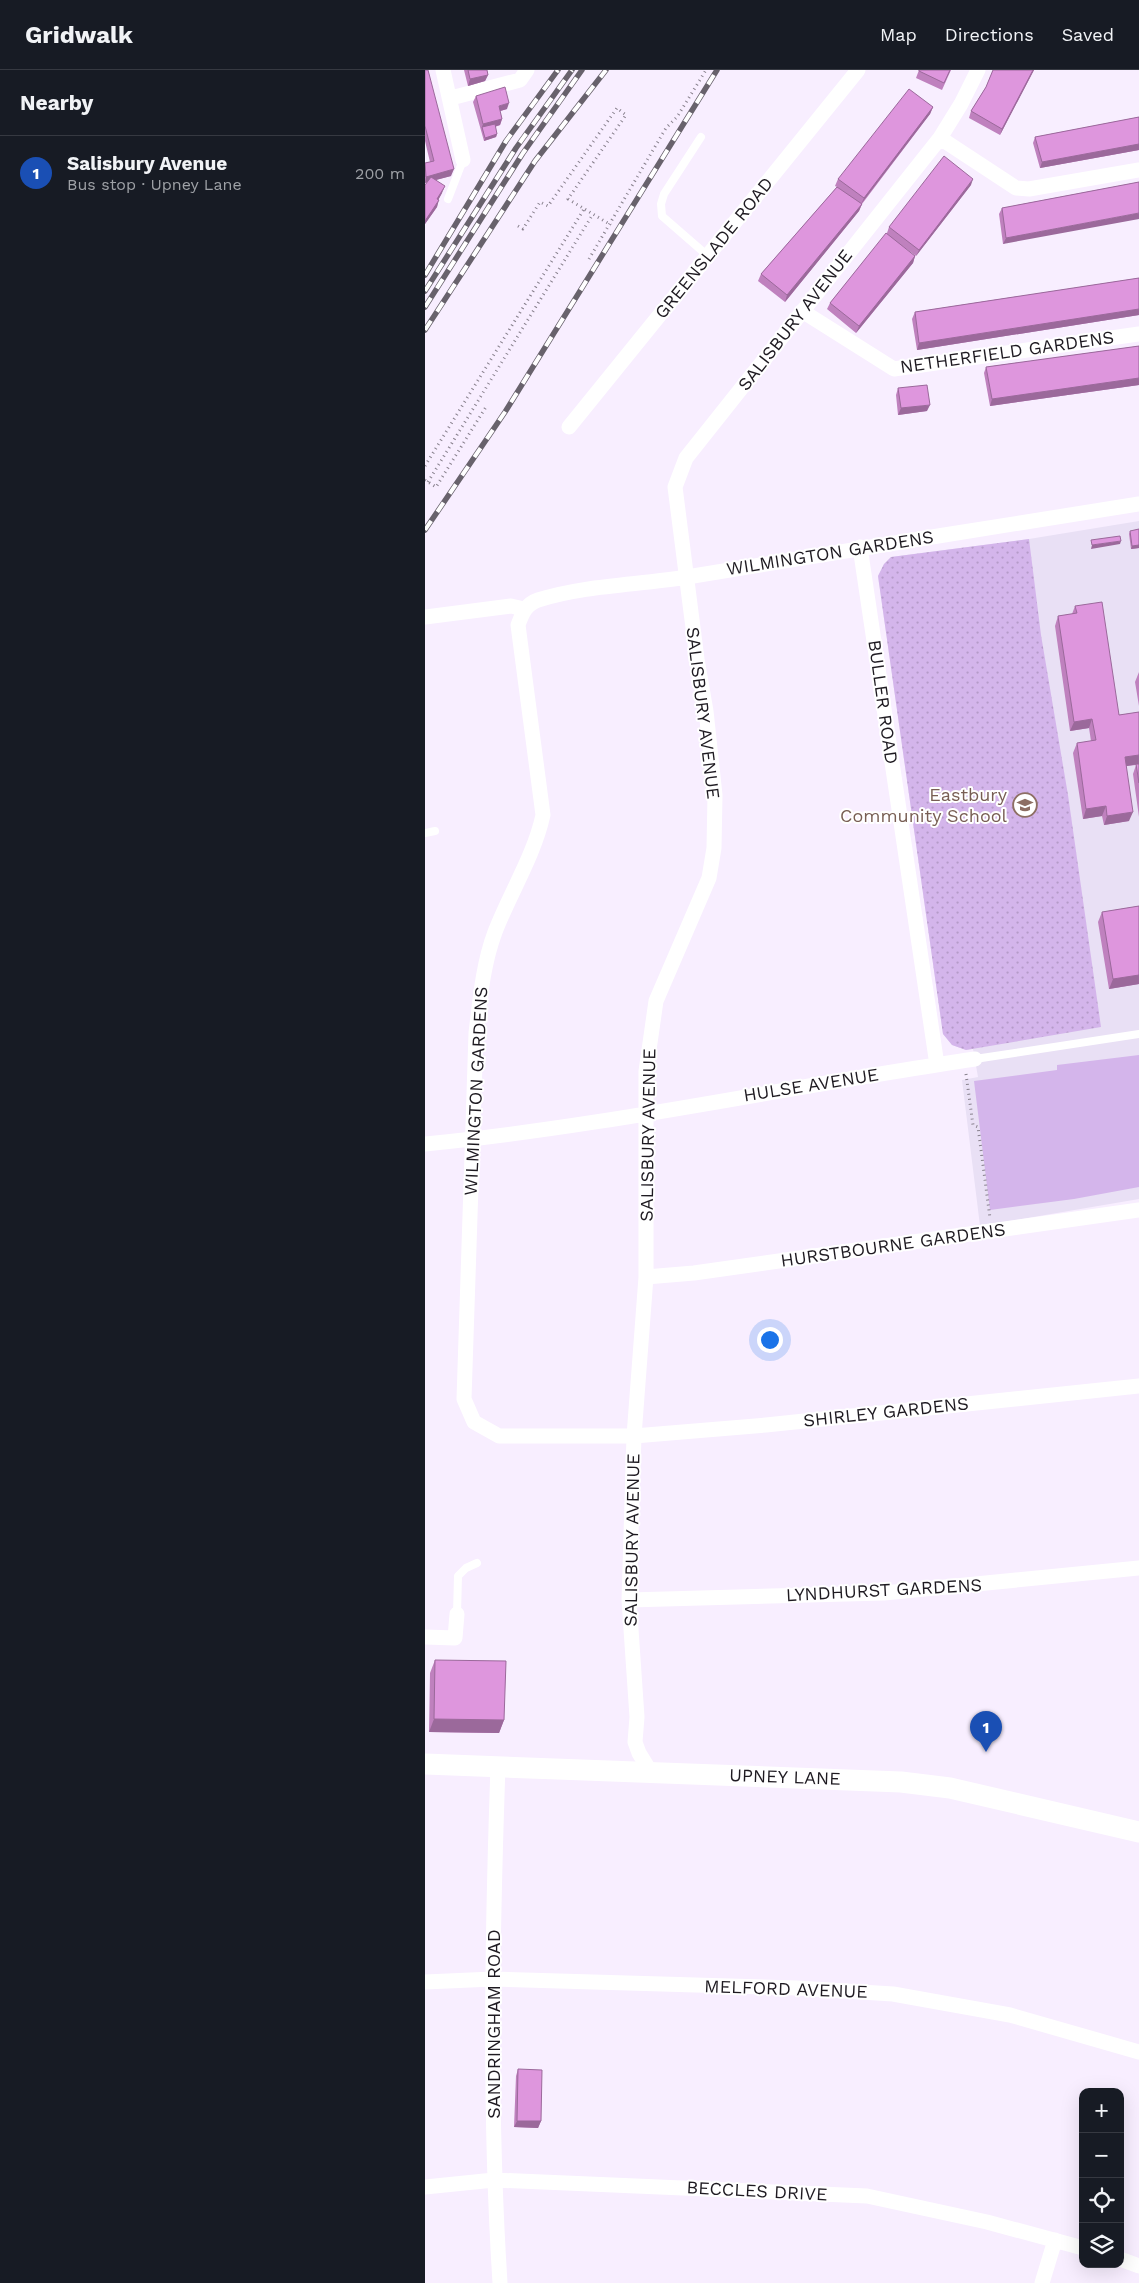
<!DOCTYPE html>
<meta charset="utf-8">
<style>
:root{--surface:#171b24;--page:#20242c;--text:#f1f3f6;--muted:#9ea1a6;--line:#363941;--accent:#2a8a63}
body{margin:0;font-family:"Work Sans",sans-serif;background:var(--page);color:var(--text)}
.controls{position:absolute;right:15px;bottom:15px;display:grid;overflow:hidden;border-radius:10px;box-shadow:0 5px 20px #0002}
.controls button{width:45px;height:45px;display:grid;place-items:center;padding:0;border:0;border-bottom:1px solid var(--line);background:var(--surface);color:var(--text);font:25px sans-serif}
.you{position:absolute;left:344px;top:1269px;width:18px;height:18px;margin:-12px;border:4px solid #fff;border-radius:50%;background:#1a73e8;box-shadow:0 0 0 8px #1a73e833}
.badge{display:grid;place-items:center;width:32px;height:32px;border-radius:50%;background:var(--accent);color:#fff;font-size:16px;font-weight:700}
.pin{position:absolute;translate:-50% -41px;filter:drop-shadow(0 1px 2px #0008)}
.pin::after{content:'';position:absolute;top:26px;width:18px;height:15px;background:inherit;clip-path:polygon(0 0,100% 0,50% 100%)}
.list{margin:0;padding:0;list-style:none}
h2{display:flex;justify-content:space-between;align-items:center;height:65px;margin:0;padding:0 20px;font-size:21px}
h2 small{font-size:16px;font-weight:400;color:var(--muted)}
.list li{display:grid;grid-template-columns:32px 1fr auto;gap:15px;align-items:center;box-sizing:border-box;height:75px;padding:0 20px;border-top:1px solid var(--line)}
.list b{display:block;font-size:19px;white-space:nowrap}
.list p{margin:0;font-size:16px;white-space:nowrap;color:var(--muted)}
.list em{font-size:16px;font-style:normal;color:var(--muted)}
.icon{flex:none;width:28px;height:28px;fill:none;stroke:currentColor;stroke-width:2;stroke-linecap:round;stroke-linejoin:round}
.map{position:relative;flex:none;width:714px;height:2213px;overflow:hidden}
header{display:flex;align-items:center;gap:30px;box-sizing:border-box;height:70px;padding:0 25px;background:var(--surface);border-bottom:1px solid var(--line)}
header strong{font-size:24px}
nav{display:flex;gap:28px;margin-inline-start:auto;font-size:18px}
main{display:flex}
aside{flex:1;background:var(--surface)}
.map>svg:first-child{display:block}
</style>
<header>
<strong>Gridwalk</strong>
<nav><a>Map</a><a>Directions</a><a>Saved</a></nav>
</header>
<main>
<aside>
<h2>Nearby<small></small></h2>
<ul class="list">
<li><span class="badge" style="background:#1a4fb4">1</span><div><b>Salisbury Avenue</b><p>Bus stop · Upney Lane</p></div><em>200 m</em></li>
</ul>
</aside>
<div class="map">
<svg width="714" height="2213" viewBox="0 0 714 2213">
<defs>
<pattern id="green-dots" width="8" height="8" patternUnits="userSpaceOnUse" patternTransform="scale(1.25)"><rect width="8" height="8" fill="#d4b5eb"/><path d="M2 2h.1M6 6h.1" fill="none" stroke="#b69bc9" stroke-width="1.8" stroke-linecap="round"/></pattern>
</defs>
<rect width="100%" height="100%" fill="#f8eeff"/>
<path fill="#e9e0f5" d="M714,451V1129L555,1156L537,1010L553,1007L548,979L541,980L527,975L518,964L453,506L459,494L466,487L604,469Z"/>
<path fill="url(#green-dots)" d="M604,469L616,565L643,725L676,957L541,980L527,975L518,964L453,506L459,494L466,487Z"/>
<path fill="#d4b5eb" d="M714,985V1117L649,1129L565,1140L549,1011L632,1000V995Z"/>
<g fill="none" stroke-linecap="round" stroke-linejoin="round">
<path stroke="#88818d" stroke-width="3" stroke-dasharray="1 4" stroke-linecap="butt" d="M93,156L98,159L115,132L123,136L192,38L201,45L143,129L186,155
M164,189L241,58L252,47L281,0
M0,396L159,139
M0,410L11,417L61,337
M3,412L168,144
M541,1004L548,1055L553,1057L565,1148"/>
<path stroke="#fff" stroke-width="8" d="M276,67L239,124L236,134L237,146L283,186
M23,129L38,90
M0,763L10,761
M550,989L714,964
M32,1544L33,1506L41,1498L52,1493"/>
<path stroke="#fff" stroke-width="15" d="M18,0L38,90
M26,28L95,10L102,0
M515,68L591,118L604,119L714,100
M377,241L469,299L714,264
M144,357L433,0
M714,434C563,457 413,483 262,507C213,515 161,515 113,530C101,534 97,544 93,555L118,745C109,786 85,823 70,862C58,894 55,929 51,963L39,1329L49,1352L74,1366H209L341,1355L714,1316
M435,477L512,995
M0,547L86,536L99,539
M0,1074C184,1056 366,1016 550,989
M221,1207L269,1203L714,1140
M204,1530L459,1523L714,1498
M0,1567L30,1568L32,1544
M73,1696C67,1868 64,2041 75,2213
M225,1701L214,1683L210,1672L212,1647L204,1530L209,1366L221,1207V1001L231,931L284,808L289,778L290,725L281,641L272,589L250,417L261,388L515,68L536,34L553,0
M0,1912L68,1909L372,1918L468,1924L585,1945L714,1982
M0,2117L69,2110L442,2126L562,2152L658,2178
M695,2189L714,2196
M617,2213L630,2170"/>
<path stroke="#fff" stroke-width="21" d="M0,1694L476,1712L525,1718L714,1762"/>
<g stroke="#68626c" stroke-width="5.5">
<path id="rail" d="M0,205L81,71L133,0
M0,221L91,78L147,0
M0,237L98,83L157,0
M0,260L110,91L181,0
M0,460L80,342L292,0"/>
</g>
<use href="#rail" stroke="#fff" stroke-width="4" stroke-dasharray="11" stroke-linecap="butt"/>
</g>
<path fill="#bf81be" d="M0,0L26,106L10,110L17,123L13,130L12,137L0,154V115L2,112L0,113V93L5,92L0,71Z
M39,0H62L63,5L60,11L43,16Z
M494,0H526L517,20L491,8Z
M568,0H609L575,65L544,48L546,41L561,17Z
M51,26L82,39L75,41L77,49L75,55L70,57L72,64L71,67L59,71L48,32Z
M508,37L505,44L437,134L434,141L360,232L333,211L336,204L412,117L410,116L413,109Z
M714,47V80L615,98L608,73L610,67Z
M714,112L578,174L574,144L577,138Z
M546,115L491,186L476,175L490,186L488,193L431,263L402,239L405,233L462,163L464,157Z
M714,208V245L492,280L487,249L490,242Z
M714,276V315L565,336L559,303L561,297Z
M473,318L502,341L473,345L471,325Z
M714,459V478L706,479L704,464L705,461Z
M650,536L694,645L714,642V747L708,704L711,695L701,696L704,751L679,755L677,746L658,749L648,683L652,673L666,671L664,658L645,661L630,556L633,546L647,544Z
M714,602V636L710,612Z
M714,836V914L684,919L673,852L677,842Z
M10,1590L79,1650L74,1663L4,1662L5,1603Z
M93,1999L116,2051L113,2058L89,2057L91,2006Z"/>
<path fill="#9b699b" d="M608,0H609L575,65L577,59Z
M63,5L60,11L43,16L45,9Z
M84,33L82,39L72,42L74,36Z
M508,37L505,44L436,134L439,128Z
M77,49L75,55L58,60L57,57L56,60L58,54Z
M72,64L71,67L59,71L60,68Z
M714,74V80L615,98L617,92Z
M29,99L26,106L0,113L1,107Z
M548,109L546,115L491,186L494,180Z
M20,116L17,123L10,136L12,129Z
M14,130L12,137L0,154V151Z
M437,134L434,141L360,232L362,225Z
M714,143V149L578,174L581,168Z
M490,186L488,193L431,263L434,256Z
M714,239V245L492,280L494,273Z
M714,308V315L565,336L567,329Z
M505,335L502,341L473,345L476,338Z
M696,471L695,474L666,479L667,475Z
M714,475V478L706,479L707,476Z
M667,649L664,658L645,661L649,652Z
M714,685V694L696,697L700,687Z
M681,736L677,746L658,749L661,739Z
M708,742L704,751L679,755L682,746Z
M714,905V914L684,919L688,909Z
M9,1649L79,1650L74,1663L4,1662Z
M92,2051H116L113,2058L89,2057Z"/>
<path fill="#de96dd" stroke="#9b699b" d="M0,0H3L29,99L1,107L0,93L9,91L0,56Z
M43,0H62L63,5L45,9Z
M494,0H525L519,13L494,1Z
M568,0H608L577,59L546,41L561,17Z
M80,17L84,33L74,36L77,49L58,54L51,26Z
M484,19L508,37L439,128L413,109Z
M714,47V74L617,92L610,67Z
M70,54L72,64L60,68L57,57Z
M519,86L548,109L494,180L464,157Z
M6,107L20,116L12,129L14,130L0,151V115Z
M714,112V143L581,168L577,138Z
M412,117L437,134L362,225L336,204Z
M461,163L490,186L434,256L405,233Z
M714,208V239L494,273L490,242Z
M714,276V308L567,329L561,297Z
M502,315L505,335L476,338L473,318Z
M714,459V475L707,476L705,461Z
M695,466L696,471L667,475L666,470Z
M677,532L694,645L714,642V685L700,687L708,742L682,746L681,736L661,739L652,673L671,670L667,649L649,652L633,546L652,543L650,536Z
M711,694H714V713Z
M714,836V905L688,909L677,842Z
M10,1590L81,1591L79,1650L9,1649Z
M93,1999L117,2000L116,2051H92Z"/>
<defs>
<g id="school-ring" transform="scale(1.25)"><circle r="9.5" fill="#fff" stroke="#8d6e63" stroke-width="1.5"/><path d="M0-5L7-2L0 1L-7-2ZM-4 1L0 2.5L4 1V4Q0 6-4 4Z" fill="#8d6e63"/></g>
</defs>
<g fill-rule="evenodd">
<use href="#school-ring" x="600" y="735"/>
</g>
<g text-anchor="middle" stroke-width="4" stroke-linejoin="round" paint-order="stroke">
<g font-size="18" fill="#1e1a21" stroke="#fff">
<text transform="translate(289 178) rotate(-51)" y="6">GREENSLADE ROAD</text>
<text transform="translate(370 250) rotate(-52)" y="6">SALISBURY AVENUE</text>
<text transform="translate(582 282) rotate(-8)" y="6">NETHERFIELD GARDENS</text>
<text transform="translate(405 483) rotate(-9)" y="6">WILMINGTON GARDENS</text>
<text transform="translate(458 632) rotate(82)" y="6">BULLER ROAD</text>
<text transform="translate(278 643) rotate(83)" y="6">SALISBURY AVENUE</text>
<text transform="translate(386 1015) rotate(-9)" y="6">HULSE AVENUE</text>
<text transform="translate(51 1021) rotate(-87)" y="6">WILMINGTON GARDENS</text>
<text transform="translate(223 1065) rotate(-89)" y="6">SALISBURY AVENUE</text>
<text transform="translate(468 1175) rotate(-8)" y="6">HURSTBOURNE GARDENS</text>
<text transform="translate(461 1342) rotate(-6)" y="6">SHIRLEY GARDENS</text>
<text transform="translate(207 1470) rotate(-89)" y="6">SALISBURY AVENUE</text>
<text transform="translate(459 1520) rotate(-3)" y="6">LYNDHURST GARDENS</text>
<text transform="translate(360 1707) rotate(2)" y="6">UPNEY LANE</text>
<text transform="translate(361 1919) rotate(2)" y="6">MELFORD AVENUE</text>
<text transform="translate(69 1954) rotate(-90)" y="6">SANDRINGHAM ROAD</text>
<text transform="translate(332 2121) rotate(3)" y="6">BECCLES DRIVE</text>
</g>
<g font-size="18" fill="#785e54" stroke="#fff" text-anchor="end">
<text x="582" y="731">Eastbury<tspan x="582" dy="21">Community School</tspan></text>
</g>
</g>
</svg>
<div class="controls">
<button>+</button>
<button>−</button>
<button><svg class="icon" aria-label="locate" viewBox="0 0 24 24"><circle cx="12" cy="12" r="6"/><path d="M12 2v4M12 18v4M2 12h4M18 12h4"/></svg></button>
<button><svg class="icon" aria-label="layers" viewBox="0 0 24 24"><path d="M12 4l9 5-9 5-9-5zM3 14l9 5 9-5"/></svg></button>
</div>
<div class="you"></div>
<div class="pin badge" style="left:561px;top:1682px;background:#1a4fb4">1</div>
</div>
</main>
